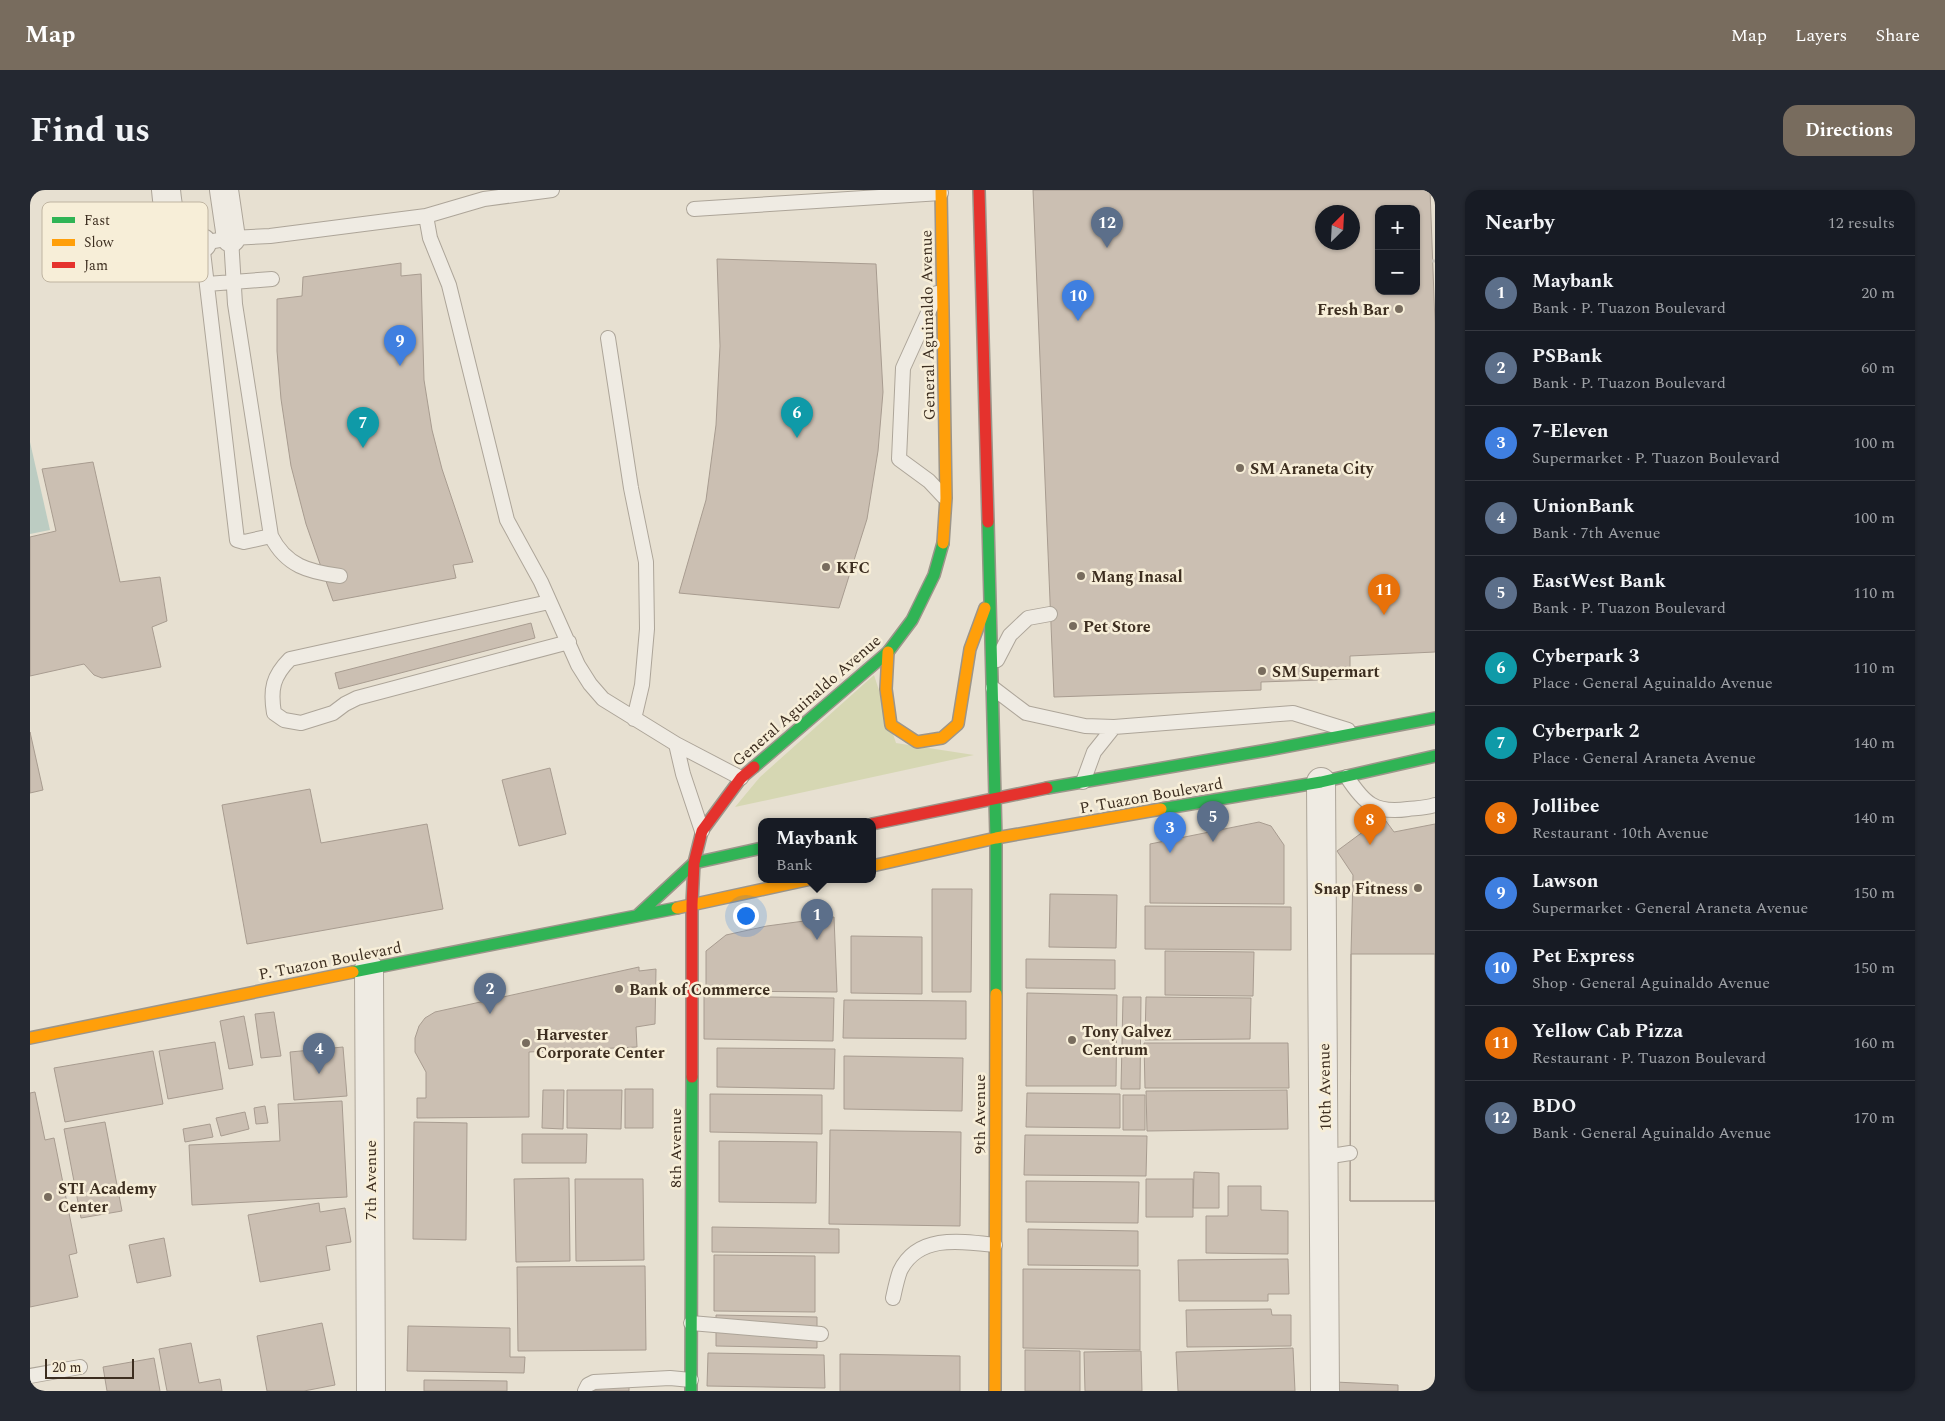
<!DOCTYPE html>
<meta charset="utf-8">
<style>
:root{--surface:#171b24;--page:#242831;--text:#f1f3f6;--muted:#9ea1a6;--line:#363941;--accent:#786c5e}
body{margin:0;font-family:Spectral,serif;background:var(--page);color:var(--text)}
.controls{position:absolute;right:15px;top:15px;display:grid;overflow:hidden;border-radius:10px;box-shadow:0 1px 4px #0004}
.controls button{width:45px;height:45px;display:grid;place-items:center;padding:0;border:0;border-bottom:1px solid var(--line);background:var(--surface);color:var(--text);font:25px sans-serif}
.compass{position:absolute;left:1285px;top:15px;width:45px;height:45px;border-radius:50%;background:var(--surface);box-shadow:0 1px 4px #0004;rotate:24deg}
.scale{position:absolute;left:15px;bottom:12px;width:89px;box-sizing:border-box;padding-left:5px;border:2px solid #3d2e20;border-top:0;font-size:14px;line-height:18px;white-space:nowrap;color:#3d2e20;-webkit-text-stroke:4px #f7eed8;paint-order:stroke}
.you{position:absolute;left:715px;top:725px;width:18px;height:18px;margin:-12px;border:4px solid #fff;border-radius:50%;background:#1a73e8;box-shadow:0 0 0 8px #1a73e833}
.badge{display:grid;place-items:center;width:32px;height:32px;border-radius:50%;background:var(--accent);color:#fff;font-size:16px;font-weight:700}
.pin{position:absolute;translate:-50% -41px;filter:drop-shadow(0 1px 2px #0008)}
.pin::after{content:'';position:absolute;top:26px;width:18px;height:15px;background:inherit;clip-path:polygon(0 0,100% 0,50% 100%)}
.popup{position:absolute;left:728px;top:628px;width:118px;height:65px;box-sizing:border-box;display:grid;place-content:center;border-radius:10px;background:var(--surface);filter:drop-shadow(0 1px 4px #0005);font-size:16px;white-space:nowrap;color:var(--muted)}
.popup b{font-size:19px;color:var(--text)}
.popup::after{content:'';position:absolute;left:50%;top:100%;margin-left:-10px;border:10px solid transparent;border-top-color:var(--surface)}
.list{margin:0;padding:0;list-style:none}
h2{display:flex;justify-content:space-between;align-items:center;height:65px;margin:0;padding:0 20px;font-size:21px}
h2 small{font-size:16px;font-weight:400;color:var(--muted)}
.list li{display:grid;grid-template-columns:32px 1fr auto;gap:15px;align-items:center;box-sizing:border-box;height:75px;padding:0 20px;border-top:1px solid var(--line)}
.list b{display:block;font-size:19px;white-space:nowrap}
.list p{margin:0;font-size:16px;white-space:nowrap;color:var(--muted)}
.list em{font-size:16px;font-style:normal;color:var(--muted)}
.map{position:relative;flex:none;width:1405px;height:1201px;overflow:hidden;border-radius:15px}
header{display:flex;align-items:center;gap:30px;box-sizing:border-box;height:70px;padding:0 25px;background:var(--accent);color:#fff}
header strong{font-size:24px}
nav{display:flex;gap:28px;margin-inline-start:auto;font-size:18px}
.intro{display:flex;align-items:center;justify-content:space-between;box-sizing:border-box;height:120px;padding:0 30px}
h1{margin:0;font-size:35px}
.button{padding:12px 22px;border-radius:15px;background:var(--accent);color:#fff;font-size:18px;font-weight:700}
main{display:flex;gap:30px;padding:0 30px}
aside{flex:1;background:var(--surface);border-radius:15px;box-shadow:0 1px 4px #0004}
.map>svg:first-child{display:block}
</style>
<header>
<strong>Map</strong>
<nav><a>Map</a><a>Layers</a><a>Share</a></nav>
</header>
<div class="intro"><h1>Find us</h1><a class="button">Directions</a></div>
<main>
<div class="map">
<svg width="1405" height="1201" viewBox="0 0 1405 1201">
<rect width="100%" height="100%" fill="#e7e0d1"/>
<path fill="#d6d7b3" d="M844,485L866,553L944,565L705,617L730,587Z"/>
<path fill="#bcccc2" d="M0,252L20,340L0,344Z"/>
<path fill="#cbbfb2" stroke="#a89c90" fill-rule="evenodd" d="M1003,0H1400L1405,133V462L1320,466V489L1231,492V500L1024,507ZM1349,19H1386V101H1349ZM1292,22H1322V52H1292Z
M687,69L846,74L853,202L848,261L837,329L809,418L649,403L676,310L686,235L690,156Z
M371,73V86L391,84L394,190L402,240L412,279L443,372L423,375L426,388L303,411L276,334L261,276L251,209L247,161V109L272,106L273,87Z
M63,272L90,392L130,387L137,431L122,437L131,477L72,488L64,485L54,474L0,486V347L26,341L12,279Z
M501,433L505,448L309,499L305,483Z
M0,542L13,600L0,603Z
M520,578L536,644L489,656L472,590Z
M280,599L291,653L397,634L413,719L217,754L192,615Z
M1353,627L1364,642L1405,634V1011H1320L1321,764L1323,685L1307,661Z
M1229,632L1241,636L1254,655V714L1120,713V654Z
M902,699H942L941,802H902Z
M1020,704L1087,705L1086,758L1019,757Z
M1115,716L1261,717V760L1115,759Z
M804,727L807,802L676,801V761L696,745L737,736Z
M821,746L892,747V804L821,803Z
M1135,761L1224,762L1223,806L1135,805Z
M1321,764H1405V1011H1320Z
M996,769L1085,770V799L996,798Z
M609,777V781L626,779L625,834L606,837L607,857L499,862V927L387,928V908H396V882L385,862V848L389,836L395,828L405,822Z
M997,803L1087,805L1086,896H996Z
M674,806L804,808L803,851L674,849Z
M1093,807H1111L1110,899H1091Z
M1116,807L1221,808L1220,849L1115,850Z
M814,810L936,811V849L813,848Z
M244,822L251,866L231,868L225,824Z
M214,826L223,875L199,879L190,831Z
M185,852L193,899L138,909L129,861Z
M1114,853H1258L1259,898H1115Z
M313,857L317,906L264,910L260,862Z
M687,858L805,859L804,899L687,897Z
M123,861L133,914L35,932L24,878Z
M814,866L933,868L932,921L814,919Z
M595,899H623V938H595Z
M513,900H534L533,939L512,938Z
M537,900H592L591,939L537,938Z
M1257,900L1258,939L1117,941L1116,901Z
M5,902L15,950L24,948L47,1063L39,1065L48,1107L0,1117V903Z
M997,903L1090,904V938L996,937Z
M680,904L792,905V944L680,942Z
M1093,905H1115V940H1093Z
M312,911L317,1007L162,1015L159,955L250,951L248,914Z
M235,916L238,933L226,934L224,918Z
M215,922L219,939L191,946L186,928Z
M75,932L92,1021L51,1028L34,939Z
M384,932L437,933L436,1050L383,1049Z
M180,934L183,947L155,952L153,939Z
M800,940L931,942L930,1036L799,1034Z
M492,944H557L556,973H492Z
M995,945L1117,946L1116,986L994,985Z
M689,951L787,952L786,1013L689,1012Z
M1164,982L1189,983V1018H1163Z
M539,988L540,1071L486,1072L484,989Z
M545,989H613L614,1070L546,1071Z
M1116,989H1163V1027H1116Z
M996,991L1109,992L1108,1033L996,1032Z
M1198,996H1231V1020L1258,1021V1064L1176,1063V1026H1198Z
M289,1013L290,1022L315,1018L321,1052L296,1056L300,1080L230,1092L218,1025Z
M682,1037L809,1039V1063L682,1062Z
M998,1039L1108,1041V1076L998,1075Z
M134,1048L141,1086L107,1093L99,1055Z
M684,1065L785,1066V1122L684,1121Z
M1258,1069L1259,1104H1238V1111H1149L1148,1070Z
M615,1076L616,1160L488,1161L487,1077Z
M993,1079L1110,1080V1160L993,1158Z
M1241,1119L1242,1125H1261V1156L1157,1157L1156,1120Z
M686,1125L787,1127V1158L686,1156Z
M292,1133L305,1195L274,1201H237L227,1146Z
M378,1136L480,1138V1167H495L494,1183L377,1181Z
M161,1153L169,1193L190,1189L192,1201H137L129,1159Z
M1263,1158L1265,1201H1148L1146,1162Z
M995,1160L1050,1161V1201H995Z
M1111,1161L1112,1201H1055L1054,1162Z
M678,1163L794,1165L795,1198L677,1196Z
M810,1164L930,1166V1201H810Z
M124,1168L130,1201H77L73,1177Z
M394,1190L477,1191V1201H394Z
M1305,1192L1368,1195V1201H1305Z
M559,1197H599V1201H559Z"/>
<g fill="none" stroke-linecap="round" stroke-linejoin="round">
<g stroke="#ada599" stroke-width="16">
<path id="lane" d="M664,19L911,3
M396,26L400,48L419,95L477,330L511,392L548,475L560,494L573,509L646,554L711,588
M201,48L205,114L241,346C256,376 279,382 310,386
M177,94L242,89
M907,103L873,178L869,269L899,291L914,307
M578,148L601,298L616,372L617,439L612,495L604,529
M241,346L214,352L207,350L172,53L201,48L240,46L396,26L454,9L522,0
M519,412L260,469C243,486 240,499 244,523L254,530L271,533L303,523L315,514L327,508L539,452
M967,470L980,445L998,428L1020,424
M963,498L996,523L1055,536L1084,537L1263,523L1318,540
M646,554L653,584L672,641
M1317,587C1334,613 1345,624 1378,619C1387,618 1396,618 1405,615
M1053,592L1064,562L1084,537
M1295,967L1320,963
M863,1108C865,1099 867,1089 870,1081C888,1044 931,1051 965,1055
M661,1133L791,1144
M0,1186L50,1177
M555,1201L558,1195L564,1192L640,1188L661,1190"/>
</g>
<g stroke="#ada599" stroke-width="30">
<path id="street" d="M136,0C139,31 141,41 172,53
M194,0L201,48
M1291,592L1295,1201
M339,779L341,1201"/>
</g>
<g stroke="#9c958a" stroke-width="14">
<path id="fast" d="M958,332L966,648V804
M724,577L858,462L882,430L904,385L913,353
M1017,598L1238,560L1405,528
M1131,619L1291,592L1405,566
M608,725L664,673L732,658
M323,782L647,718
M661,1201L662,887"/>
</g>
<g stroke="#9c958a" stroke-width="14">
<path id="slow" d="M911,0L916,308L913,353
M858,462L856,499L861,535L887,552L912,548L928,534L940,459L955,418
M842,676L966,648L1131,619
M647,718L781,689
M0,848L323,782
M965,1201L966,804"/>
</g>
<g stroke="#9c958a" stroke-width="14">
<path id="jam" d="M949,0L958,332
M842,634L1017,598
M662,887V714L664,673L672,641L711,588L724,577"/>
</g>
<path stroke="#c8c2b9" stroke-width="3" stroke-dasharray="4 2.5" stroke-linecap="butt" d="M1402,71H1405"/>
<use href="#lane" stroke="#efebe3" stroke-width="14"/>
<use href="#street" stroke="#efebe3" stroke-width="28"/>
<use href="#fast" stroke="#30b455" stroke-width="11"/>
<use href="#slow" stroke="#ff9f0a" stroke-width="11"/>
<use href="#jam" stroke="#e5322d" stroke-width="11"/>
</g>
<g fill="#786c5e" stroke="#f7eed8" stroke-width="2">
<circle cx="1369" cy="119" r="5"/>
<circle cx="1210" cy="278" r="5"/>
<circle cx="796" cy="377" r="5"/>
<circle cx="1051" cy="386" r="5"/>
<circle cx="1043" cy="436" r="5"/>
<circle cx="1232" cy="481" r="5"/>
<circle cx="1388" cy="698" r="5"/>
<circle cx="589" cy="799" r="5"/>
<circle cx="1042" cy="850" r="5"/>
<circle cx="496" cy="853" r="5"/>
<circle cx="18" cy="1007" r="5"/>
</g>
<g text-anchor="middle" stroke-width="5" stroke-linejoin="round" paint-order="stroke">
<g font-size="16" font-weight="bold" fill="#3d2e20" stroke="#f7eed8" text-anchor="start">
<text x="1359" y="125" text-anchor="end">Fresh Bar</text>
<text x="1220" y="284">SM Araneta City</text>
<text x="806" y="383">KFC</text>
<text x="1061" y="392">Mang Inasal</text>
<text x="1053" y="442">Pet Store</text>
<text x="1242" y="487">SM Supermart</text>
<text x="1378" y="704" text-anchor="end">Snap Fitness</text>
<text x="599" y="805">Bank of Commerce</text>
<text x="1052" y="847">Tony Galvez<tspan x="1052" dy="18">Centrum</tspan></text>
<text x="506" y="850">Harvester<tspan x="506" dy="18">Corporate Center</tspan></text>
<text x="28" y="1004">STI Academy<tspan x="28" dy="18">Center</tspan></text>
</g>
<g font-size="16" fill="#3d2e20" stroke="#f7eed8">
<text transform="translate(897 135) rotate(-91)" y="6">General Aguinaldo Avenue</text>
<text transform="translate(776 510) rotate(-41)" y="6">General Aguinaldo Avenue</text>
<text transform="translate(1121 605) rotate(-10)" y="6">P. Tuazon Boulevard</text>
<text transform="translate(300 770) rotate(-11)" y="6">P. Tuazon Boulevard</text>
<text transform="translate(1294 897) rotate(-91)" y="6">10th Avenue</text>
<text transform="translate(949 924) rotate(-90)" y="6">9th Avenue</text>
<text transform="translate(645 958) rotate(-90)" y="6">8th Avenue</text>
<text transform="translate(340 990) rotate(-90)" y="6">7th Avenue</text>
</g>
</g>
<rect x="12" y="12" width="166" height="80" rx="8" fill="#f7eed8" stroke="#bfb4a1" stroke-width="1"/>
<rect x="22" y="27" width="23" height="6" fill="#30b455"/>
<rect x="22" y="49" width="23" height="7" fill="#ff9f0a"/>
<rect x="22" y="72" width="23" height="6" fill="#e5322d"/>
<g font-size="14" fill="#3d2e20">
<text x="54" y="35">Fast</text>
<text x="54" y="57">Slow</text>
<text x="54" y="80">Jam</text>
</g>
</svg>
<div class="controls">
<button>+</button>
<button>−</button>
</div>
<svg class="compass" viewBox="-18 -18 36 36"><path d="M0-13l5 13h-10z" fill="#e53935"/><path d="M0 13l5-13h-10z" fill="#9ea1a6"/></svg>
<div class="scale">20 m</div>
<div class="you"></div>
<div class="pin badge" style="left:787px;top:750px;background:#5c6f8a">1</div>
<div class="popup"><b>Maybank</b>Bank</div>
<div class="pin badge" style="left:460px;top:824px;background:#5c6f8a">2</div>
<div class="pin badge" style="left:1140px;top:663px;background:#3f7fe0">3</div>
<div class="pin badge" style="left:289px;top:884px;background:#5c6f8a">4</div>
<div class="pin badge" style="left:1183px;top:652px;background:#5c6f8a">5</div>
<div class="pin badge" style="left:767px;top:248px;background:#0f9aa8">6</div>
<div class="pin badge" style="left:333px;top:258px;background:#0f9aa8">7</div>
<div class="pin badge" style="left:1340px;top:655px;background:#e8710a">8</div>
<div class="pin badge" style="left:370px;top:176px;background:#3f7fe0">9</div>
<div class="pin badge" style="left:1048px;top:131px;background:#3f7fe0">10</div>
<div class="pin badge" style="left:1354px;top:425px;background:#e8710a">11</div>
<div class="pin badge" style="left:1077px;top:58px;background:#5c6f8a">12</div>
</div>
<aside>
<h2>Nearby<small>12 results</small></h2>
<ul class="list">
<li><span class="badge" style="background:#5c6f8a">1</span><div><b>Maybank</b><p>Bank · P. Tuazon Boulevard</p></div><em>20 m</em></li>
<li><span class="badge" style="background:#5c6f8a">2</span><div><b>PSBank</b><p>Bank · P. Tuazon Boulevard</p></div><em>60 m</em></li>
<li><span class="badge" style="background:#3f7fe0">3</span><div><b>7-Eleven</b><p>Supermarket · P. Tuazon Boulevard</p></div><em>100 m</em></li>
<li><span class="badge" style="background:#5c6f8a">4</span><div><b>UnionBank</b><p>Bank · 7th Avenue</p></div><em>100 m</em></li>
<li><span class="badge" style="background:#5c6f8a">5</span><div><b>EastWest Bank</b><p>Bank · P. Tuazon Boulevard</p></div><em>110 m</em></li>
<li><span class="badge" style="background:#0f9aa8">6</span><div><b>Cyberpark 3</b><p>Place · General Aguinaldo Avenue</p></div><em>110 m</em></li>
<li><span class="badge" style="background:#0f9aa8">7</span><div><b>Cyberpark 2</b><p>Place · General Araneta Avenue</p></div><em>140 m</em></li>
<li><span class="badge" style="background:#e8710a">8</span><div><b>Jollibee</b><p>Restaurant · 10th Avenue</p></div><em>140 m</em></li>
<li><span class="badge" style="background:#3f7fe0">9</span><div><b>Lawson</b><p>Supermarket · General Araneta Avenue</p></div><em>150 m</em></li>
<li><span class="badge" style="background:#3f7fe0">10</span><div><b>Pet Express</b><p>Shop · General Aguinaldo Avenue</p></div><em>150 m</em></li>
<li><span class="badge" style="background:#e8710a">11</span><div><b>Yellow Cab Pizza</b><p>Restaurant · P. Tuazon Boulevard</p></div><em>160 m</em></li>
<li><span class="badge" style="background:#5c6f8a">12</span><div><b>BDO</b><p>Bank · General Aguinaldo Avenue</p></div><em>170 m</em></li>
</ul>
</aside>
</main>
